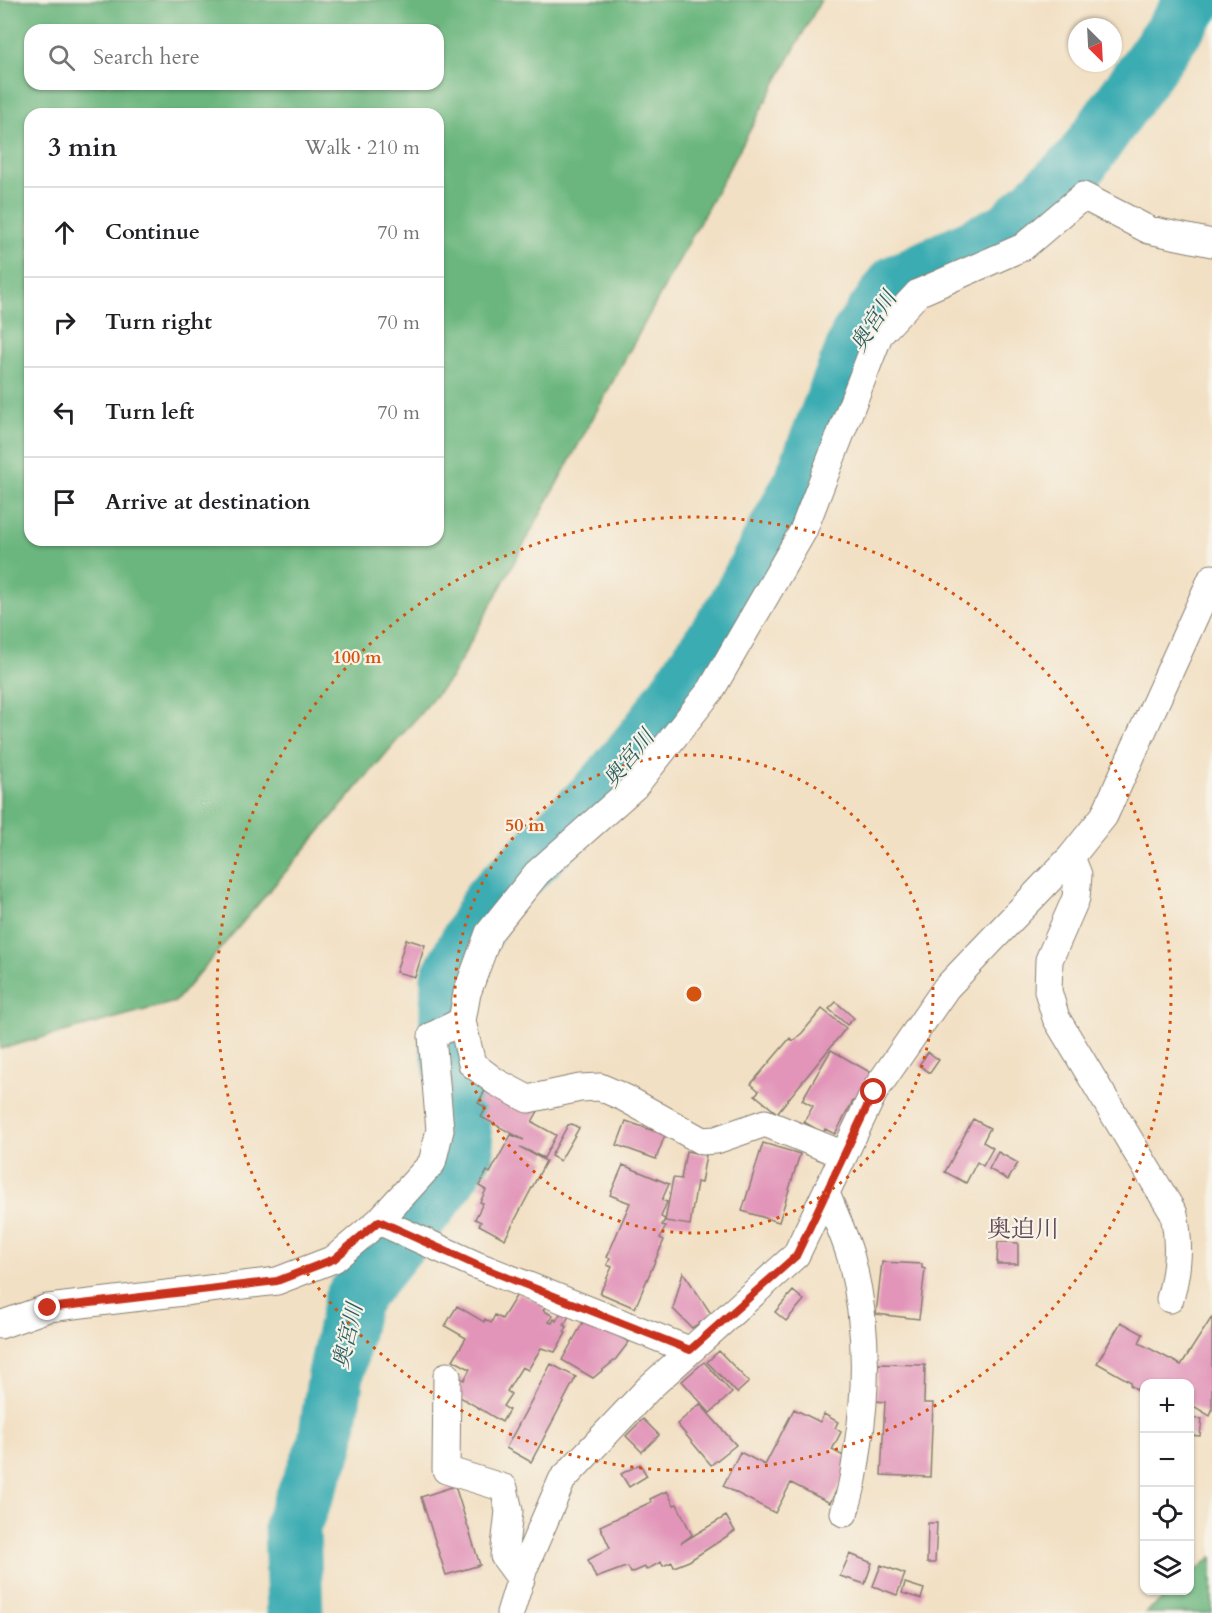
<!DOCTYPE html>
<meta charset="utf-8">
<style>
:root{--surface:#fff;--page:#f6f6f6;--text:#202124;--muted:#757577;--line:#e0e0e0}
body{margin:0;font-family:Cardo,"Noto Serif JP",serif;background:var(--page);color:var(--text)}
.controls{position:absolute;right:18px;bottom:18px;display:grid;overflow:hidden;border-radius:12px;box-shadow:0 2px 4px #0004}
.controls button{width:54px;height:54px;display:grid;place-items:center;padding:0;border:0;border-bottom:2px solid var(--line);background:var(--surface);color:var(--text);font:30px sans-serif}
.compass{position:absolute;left:1068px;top:18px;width:54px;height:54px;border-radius:50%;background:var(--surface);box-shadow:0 2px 4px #0004;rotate:156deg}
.stop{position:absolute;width:18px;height:18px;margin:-14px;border:4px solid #c8321e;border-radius:50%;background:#fff}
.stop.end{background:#c8321e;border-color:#fff;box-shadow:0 2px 6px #0008}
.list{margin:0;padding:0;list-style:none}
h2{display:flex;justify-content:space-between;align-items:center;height:78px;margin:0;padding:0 24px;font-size:26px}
h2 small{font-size:20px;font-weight:400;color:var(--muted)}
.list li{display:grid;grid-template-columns:39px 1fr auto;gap:18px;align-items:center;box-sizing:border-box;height:90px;padding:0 24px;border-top:2px solid var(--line)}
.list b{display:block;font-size:22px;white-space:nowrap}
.list em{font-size:20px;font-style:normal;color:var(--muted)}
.icon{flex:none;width:33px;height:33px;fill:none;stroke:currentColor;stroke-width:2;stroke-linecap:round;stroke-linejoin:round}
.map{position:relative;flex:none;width:1212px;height:1613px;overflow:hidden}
.search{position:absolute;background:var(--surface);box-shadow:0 2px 4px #0004;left:24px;top:24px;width:420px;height:66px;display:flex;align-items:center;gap:15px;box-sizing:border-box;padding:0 21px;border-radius:18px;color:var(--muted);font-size:22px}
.panel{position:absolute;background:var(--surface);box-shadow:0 2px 4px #0004;left:24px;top:108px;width:420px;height:438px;border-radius:18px}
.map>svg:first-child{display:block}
</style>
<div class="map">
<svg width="1212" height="1613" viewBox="0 0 1212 1613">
<rect width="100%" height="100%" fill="#f7f3e8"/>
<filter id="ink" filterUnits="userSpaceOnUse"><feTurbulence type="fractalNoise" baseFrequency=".0167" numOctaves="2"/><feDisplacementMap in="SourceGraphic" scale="12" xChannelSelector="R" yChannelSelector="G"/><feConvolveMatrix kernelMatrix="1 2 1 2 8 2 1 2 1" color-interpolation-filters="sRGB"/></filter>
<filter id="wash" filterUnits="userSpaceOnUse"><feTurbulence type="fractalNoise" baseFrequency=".008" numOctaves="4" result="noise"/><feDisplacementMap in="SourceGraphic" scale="24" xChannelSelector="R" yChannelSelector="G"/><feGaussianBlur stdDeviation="1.35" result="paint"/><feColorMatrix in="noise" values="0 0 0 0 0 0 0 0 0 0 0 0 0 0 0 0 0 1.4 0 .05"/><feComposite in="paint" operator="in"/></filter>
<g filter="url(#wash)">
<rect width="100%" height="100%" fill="#f2e0c4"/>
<path fill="#6bb67e" stroke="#44694d" stroke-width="1.5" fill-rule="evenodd" d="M0,0H821L452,676L175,1002L0,1049ZM30,30H438V84H30ZM30,114H438V540H30Z
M1212,1557V1613H1145L1172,1591L1190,1590V1576Z"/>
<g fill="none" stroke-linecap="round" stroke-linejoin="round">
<path stroke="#3aacb2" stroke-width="57" d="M295,1613L292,1526L325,1447L336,1374L352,1300L438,1193L466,1150L447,1040L449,978L490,901L605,787L649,733L734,610L800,486L859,335L896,283L1008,230L1080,163L1195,0"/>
</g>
<g id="blocks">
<path fill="#e295b9" d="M406,939L425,945L415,977L396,972Z
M836,1002L854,1018L847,1025L829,1009Z
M822,1009L846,1028L777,1113L755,1095L759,1091L751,1084L790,1038L793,1041L802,1033Z
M831,1050L875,1075L858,1103L853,1101L835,1134L825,1129L823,1133L804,1122L813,1106L802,1100Z
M928,1052L939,1060L930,1073L919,1065Z
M486,1089L547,1095L532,1122L556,1135L544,1158L520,1147L546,1161L505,1239L479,1225L481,1222L475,1219L483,1203L480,1202L486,1190L479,1186L487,1171L490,1173L511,1135L524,1140L481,1117L486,1108L478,1103Z
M973,1119L990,1128L983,1142L993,1148L983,1166L977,1162L966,1183L945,1172Z
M626,1121L665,1135L656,1159L617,1145Z
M572,1124L579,1128L560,1161L551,1156L568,1125Z
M763,1143L800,1154L779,1222L742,1211Z
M686,1151L706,1155L701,1183L697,1182L690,1225L665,1221L673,1178L681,1179Z
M998,1152L1018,1163L1008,1180L989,1169Z
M623,1165L669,1184L662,1200L667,1202L661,1217L665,1219L662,1225L666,1226L660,1238L664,1240L635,1308L600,1293L612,1267L607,1265L610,1258L607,1257L630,1203L610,1195Z
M998,1242L1018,1243V1264H997Z
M882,1262L922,1264V1268L925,1269L919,1319L876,1314Z
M683,1272L712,1315L692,1328L673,1309Z
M793,1291L804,1300L786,1321L775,1312Z
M518,1293L546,1306L543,1310L553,1316L549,1322L552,1323L554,1319L556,1321L564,1307L572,1311L564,1325L567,1327L564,1332L566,1333L555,1352L541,1348L528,1370L522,1367L507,1391L511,1394L503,1406L509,1410L502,1422L455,1394L459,1377L464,1380L470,1369L453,1360L466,1338L445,1326L457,1306L484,1322L485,1319L491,1323L495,1315L502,1319Z
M586,1317L629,1342L615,1360L593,1378L562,1360Z
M1212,1317V1411L1210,1416L1190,1404V1384H1144V1394L1130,1385L1131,1382L1097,1363L1121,1322L1143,1334L1139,1343L1181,1365Z
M719,1351L749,1382L737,1393L707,1362Z
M704,1362L732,1393L710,1413L682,1381Z
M551,1364L576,1377L531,1462L506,1448Z
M878,1364L925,1365L924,1403H933L930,1477L881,1475L885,1402L876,1401Z
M700,1404L736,1445L711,1465L677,1424Z
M794,1409L820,1422L824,1414L838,1422L835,1428L841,1432L832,1450L847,1458L846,1472L830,1503L791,1483L775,1513L723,1486L740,1452L765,1465Z
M1190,1418L1202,1419L1200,1436L1190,1435Z
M643,1419L659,1435L642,1452L626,1436Z
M640,1464L647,1476L629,1487L621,1474Z
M455,1486L480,1565L446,1575L421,1497Z
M667,1491L674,1505L677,1504L692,1535L681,1543L726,1516L735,1531L689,1561L674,1567L672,1562L663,1566L661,1562L646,1570L645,1567L631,1573L628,1567L623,1568L596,1578L588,1560L610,1548L600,1526L651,1502L650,1499Z
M928,1523H937L935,1563H927Z
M850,1554L872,1563L865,1584L840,1576Z
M881,1565L905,1574L897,1595L873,1586Z
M905,1583L924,1589L921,1599L902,1593Z"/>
</g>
</g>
<g filter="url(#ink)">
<use href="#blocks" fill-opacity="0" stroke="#877e70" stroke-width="1.5"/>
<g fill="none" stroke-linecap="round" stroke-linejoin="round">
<g stroke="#877e70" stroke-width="29">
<path id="street" d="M1071,857L1078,875L1076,898L1049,960L1048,991L1056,1018L1174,1214C1180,1244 1178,1269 1170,1299
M462,1021L472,1064L496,1082L528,1099L580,1088L600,1087L625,1098L702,1141L716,1140L765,1123L844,1155
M826,1193C834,1214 845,1236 851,1258C867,1320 868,1382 858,1446C855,1469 852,1491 844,1513
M379,1221L432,1163L440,1130L432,1036L462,1021L467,993L489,933L537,873L634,787L711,690L803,531L879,335L918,293L1023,247L1083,196L1149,230L1212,243
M0,1325L48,1308L277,1281L334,1259L379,1221L476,1265L689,1350
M447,1376L446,1470L504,1488L509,1511L504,1556L521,1579
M510,1613L524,1568L562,1480L650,1387L796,1255L874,1092L946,988L1071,857L1104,816L1212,578"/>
</g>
<use href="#street" stroke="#fff" stroke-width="27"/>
</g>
</g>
<g fill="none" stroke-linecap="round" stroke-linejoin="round" filter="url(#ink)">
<path stroke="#c8321e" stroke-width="8" d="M48,1308L277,1281L334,1259L379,1221L476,1265L690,1350L796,1256L874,1092"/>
</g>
<g fill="none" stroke="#d4530e" stroke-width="3" stroke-dasharray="3 6">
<circle cx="694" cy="994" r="239"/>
<circle cx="694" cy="994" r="477"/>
</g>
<g text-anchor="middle" stroke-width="4.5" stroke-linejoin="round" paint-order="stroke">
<g font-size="22" font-style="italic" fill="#2a5d60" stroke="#f7f3e8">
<text transform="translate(873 321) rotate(-58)" y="8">奥宮川</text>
<text transform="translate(628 758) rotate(-51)" y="8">奥宮川</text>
<text transform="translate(347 1336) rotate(-77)" y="8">奥宮川</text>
</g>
<g font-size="24" fill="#614653" stroke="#f7f3e8">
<text x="1023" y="1237">奥迫川</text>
</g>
</g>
<circle cx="694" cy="994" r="9" fill="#d4530e" stroke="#f7f3e8" stroke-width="3"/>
<g font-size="18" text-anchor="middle" font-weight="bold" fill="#d4530e" stroke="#f7f3e8" stroke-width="4.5" stroke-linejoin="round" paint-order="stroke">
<text x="357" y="663">100 m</text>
<text x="525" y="831">50 m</text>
</g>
</svg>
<div class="controls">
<button>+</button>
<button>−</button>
<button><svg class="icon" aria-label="locate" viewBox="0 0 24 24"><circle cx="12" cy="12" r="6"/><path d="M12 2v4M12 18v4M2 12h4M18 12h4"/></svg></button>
<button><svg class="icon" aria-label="layers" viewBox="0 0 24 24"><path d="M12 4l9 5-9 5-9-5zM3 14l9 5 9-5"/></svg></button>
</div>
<svg class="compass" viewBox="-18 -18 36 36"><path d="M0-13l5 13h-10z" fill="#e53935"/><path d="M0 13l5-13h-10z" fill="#757577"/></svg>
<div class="stop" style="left:874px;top:1092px"></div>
<div class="stop end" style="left:48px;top:1308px"></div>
<div class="search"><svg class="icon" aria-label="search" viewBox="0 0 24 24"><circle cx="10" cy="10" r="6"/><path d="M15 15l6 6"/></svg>Search here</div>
<section class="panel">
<h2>3 min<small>Walk · 210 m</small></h2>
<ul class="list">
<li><svg class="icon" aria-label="ahead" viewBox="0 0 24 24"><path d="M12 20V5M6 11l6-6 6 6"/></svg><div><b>Continue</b></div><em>70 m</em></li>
<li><svg class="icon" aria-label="right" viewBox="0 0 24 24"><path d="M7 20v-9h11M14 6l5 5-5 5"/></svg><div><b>Turn right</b></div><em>70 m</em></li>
<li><svg class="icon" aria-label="left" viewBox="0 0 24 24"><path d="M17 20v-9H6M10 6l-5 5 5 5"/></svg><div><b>Turn left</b></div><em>70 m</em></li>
<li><svg class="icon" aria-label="arrive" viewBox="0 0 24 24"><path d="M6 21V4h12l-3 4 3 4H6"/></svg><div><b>Arrive at destination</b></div></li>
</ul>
</section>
</div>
